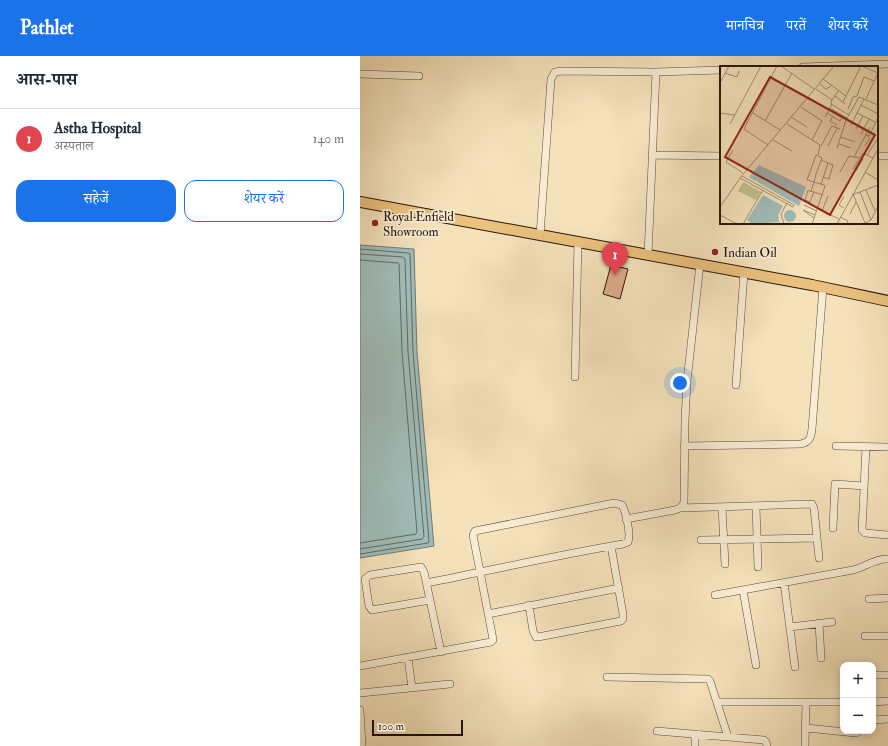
<!DOCTYPE html>
<html lang="hi">
<meta charset="utf-8">
<style>
:root{--surface:#fff;--page:#f2f2f3;--text:#1f2937;--muted:#747a83;--line:#e0e1e3;--accent:#1a73e8}
body{margin:0;font-family:"IM FELL Double Pica","Noto Serif Devanagari",serif;background:var(--page);color:var(--text)}
.controls{position:absolute;right:12px;bottom:12px;display:grid;overflow:hidden;border-radius:8px;box-shadow:0 2px 10px #0003}
.controls button{width:36px;height:36px;display:grid;place-items:center;padding:0;border:0;border-bottom:1px solid var(--line);background:var(--surface);color:var(--text);font:20px sans-serif}
.scale{position:absolute;left:12px;bottom:10px;width:91px;box-sizing:border-box;padding-left:4px;border:2px solid #27160d;border-top:0;font-size:11px;line-height:14px;white-space:nowrap;color:#27160d;-webkit-text-stroke:3px #f8ecd3;paint-order:stroke}
.you{position:absolute;left:320px;top:327px;width:14px;height:14px;margin:-10px;border:3px solid #fff;border-radius:50%;background:#1a73e8;box-shadow:0 0 0 6px #1a73e833}
.badge{display:grid;place-items:center;width:26px;height:26px;border-radius:50%;background:var(--accent);color:#fff;font-size:13px;font-weight:700}
.pin{position:absolute;translate:-50% -33px;filter:drop-shadow(0 1px 2px #0008)}
.pin::after{content:'';position:absolute;top:21px;width:14px;height:12px;background:inherit;clip-path:polygon(0 0,100% 0,50% 100%)}
.list{margin:0;padding:0;list-style:none}
h2{display:flex;justify-content:space-between;align-items:center;height:52px;margin:0;padding:0 16px;font-size:17px}
h2 small{font-size:13px;font-weight:400;color:var(--muted)}
.list li{display:grid;grid-template-columns:26px 1fr auto;gap:12px;align-items:center;box-sizing:border-box;height:60px;padding:0 16px;border-top:1px solid var(--line)}
.list b{display:block;font-size:15px;white-space:nowrap}
.list p{margin:0;font-size:13px;white-space:nowrap;color:var(--muted)}
.list em{font-size:13px;font-style:normal;color:var(--muted)}
.actions{display:flex;gap:8px;padding:12px 16px}
.actions a{flex:1;padding:9px 0;border:1px solid var(--accent);border-radius:12px;text-align:center;font-size:14px;color:var(--accent)}
.actions .main{background:var(--accent);color:#fff}
.map{position:relative;flex:none;width:528px;height:690px;overflow:hidden}
header{display:flex;align-items:center;gap:24px;box-sizing:border-box;height:56px;padding:0 20px;background:var(--accent);color:#fff}
header strong{font-size:19px}
nav{display:flex;gap:22px;margin-inline-start:auto;font-size:14px}
main{display:flex}
aside{flex:1;background:var(--surface)}
.map>svg:first-child{display:block}
</style>
<header>
<strong>Pathlet</strong>
<nav><a>मानचित्र</a><a>परतें</a><a>शेयर करें</a></nav>
</header>
<main>
<aside>
<h2>आस-पास<small></small></h2>
<ul class="list">
<li><span class="badge" style="background:#e0444e">1</span><div><b>Astha Hospital</b><p>अस्पताल</p></div><em>140 m</em></li>
</ul>
<div class="actions"><a class="main">सहेजें</a><a>शेयर करें</a></div>
</aside>
<div class="map">
<svg width="528" height="690" viewBox="0 0 528 690">
<rect width="100%" height="100%" fill="#f5e2bb"/>
<filter id="stains"><feTurbulence type="fractalNoise" baseFrequency=".005" numOctaves="4"/><feColorMatrix values="0 0 0 0 .2 0 0 0 0 .09 0 0 0 0 .02 0 0 0 .5 -.17"/></filter>
<radialGradient id="worn" r=".72"><stop offset=".6" stop-color="#630" stop-opacity="0"/><stop offset="1" stop-color="#630" stop-opacity=".3"/></radialGradient>
<path fill="#9fbcb8" stroke="#6f7a74" d="M0,189L54,193L57,296L74,490L0,502Z"/>
<g fill="none" stroke-linecap="round" stroke-linejoin="round">
<path stroke="#636962" stroke-width="1" d="M0,193L48,197L50,198L53,296L69,485L68,487L0,498
M0,198L43,201L45,203L48,296L64,481L62,483L0,493
M0,204L38,207L39,208L42,296L57,476L56,478L0,487"/>
</g>
<path fill="#da8" stroke="#27160d" d="M251,209L268,213L260,243L243,238Z"/>
<g fill="none" stroke-linecap="round" stroke-linejoin="round">
<g stroke="#5a4938" stroke-width="8">
<path id="minor" d="M443,11L528,8
M0,18L59,20
M292,99L361,100
M517,100H528
M180,179L191,23L195,16L202,15L296,16L361,14
M288,199L296,16
M215,321L218,186
M376,329L384,216
M324,390L441,388C450,386 451,381 452,373L463,231
M476,390L528,391
M506,391L502,474L505,477L528,479
M396,450L398,511
M362,451L365,508
M320,452L452,448L454,452L459,502
M266,463L315,454L320,452L324,447L325,365L327,325L340,208
M473,472L475,428L504,430
M341,484L457,482
M424,527L435,611
M383,534L396,609
M355,539L493,514C505,511 516,502 528,503
M509,543L528,542
M70,544L12,554L9,550L5,523L10,519L61,511L64,516L81,596
M169,549L173,575L176,581H178L261,565L263,563V558L251,490
M128,558L259,532
M459,567L461,602
M430,571L472,566
M505,580H528
M48,602L52,632
M0,610L131,586L133,584L132,578L113,479L115,475L254,447L262,449C266,456 271,478 268,486L263,488C197,499 132,514 67,527
M513,619H528
M247,621L348,623L350,625L368,681
M0,637L90,628
M357,646H483
M513,646L528,645
M0,654L2,690
M513,664L528,663
M446,672L496,677L499,675
M297,675L404,684L406,686L407,690
M335,690V678
M445,690L446,646"/>
</g>
<g stroke="#27160d" stroke-width="12">
<path id="highway" d="M0,146L452,229L528,245"/>
</g>
<use href="#minor" stroke="#f8ecd3" stroke-width="7"/>
<use href="#highway" stroke="#eac17e" stroke-width="10"/>
</g>
<g fill="#8f2418" stroke="#f8ecd3" stroke-width="1.5">
<circle cx="15" cy="167" r="4"/>
<circle cx="355" cy="196" r="4"/>
</g>
<g text-anchor="middle" stroke-width="3.5" stroke-linejoin="round" paint-order="stroke">
<g font-size="13" fill="#27160d" stroke="#f8ecd3" text-anchor="start">
<text x="23" y="165">Royal Enfield<tspan x="23" dy="15">Showroom</tspan></text>
<text x="363" y="201">Indian Oil</text>
</g>
</g>
<g transform="translate(360 10)">
<rect width="158" height="158" fill="#f5e2bb"/>
<path d="M23,116L41,126L36,134L18,125Z" fill="#c0c28d"/>
<path d="M39,99L86,121L79,140L29,111ZM43,129L63,140L58,149L59,156L32,158L27,154ZM64 150a6 6 0 1 1 12 0a6 6 0 1 1-12 0Z" fill="#9fbcb8"/>
<path fill="none" stroke="#a39075" stroke-width="1" d="M61,0L94,23M142,0L158,7M5,7L17,11L19,5M103,13L126,30M0,17L9,0M100,18L106,23L111,20M96,23L112,34L111,38L129,49M115,30L125,38M137,30L144,11L154,15M146,33L158,7M112,34L119,24M123,36L141,0M141,39L158,48M81,41L102,55L92,74M110,42L127,52M128,43L133,31L137,30M0,47L14,49M33,47L60,64M107,47L120,55L123,50M137,47L155,56M113,50L110,55L117,59M71,51L87,61M105,51L112,38M45,55L72,7M10,58L41,0M67,58L100,79L98,89M131,59L144,33M136,63L143,50M141,68L149,53M146,69L149,70L158,52M121,71L135,76M53,74L72,85M119,78L131,82M48,79L24,63L57,0M101,80L112,60L120,63M108,80L117,62M145,80L150,72L148,70M117,82L126,54L139,31L158,39M13,84L6,96L23,107M147,89L158,72M134,91L150,61M101,94L113,99L109,113L103,111M133,103L143,87L153,92M136,105L143,93M120,106L129,90L140,92M145,106L158,114M22,110L74,139L73,141M20,112L73,141M101,118L108,97M146,124L155,145M91,125L94,116L96,108L102,92L96,89L87,114H88L94,116L104,119L105,120L92,158M94,126L90,136L85,134L88,124L89,125L94,126L103,129M140,126L151,154M133,128L145,157L151,154L158,140M132,129L158,119M84,139L97,145M0,141L20,112L114,0M124,142L119,139L124,130M98,143L119,153M102,145L108,130M130,148L136,136M0,149L17,158M120,151L128,155L127,158M94,152L83,144L95,149M23,158L43,124M64,158L61,148L67,137M117,158L158,83"/>
<path fill="#8f2418" fill-opacity="0.15" stroke="#8f2418" stroke-width="2" d="M50,11L155,69L110,149L5,91Z"/>
<rect width="158" height="158" fill="none" stroke="#27160d" stroke-width="2"/>
</g>
<rect width="100%" height="100%" filter="url(#stains)"/>
<rect width="100%" height="100%" fill="url(#worn)"/>
</svg>
<div class="controls">
<button>+</button>
<button>−</button>
</div>
<div class="scale">100 m</div>
<div class="you"></div>
<div class="pin badge" style="left:255px;top:219px;background:#e0444e">1</div>
</div>
</main>
